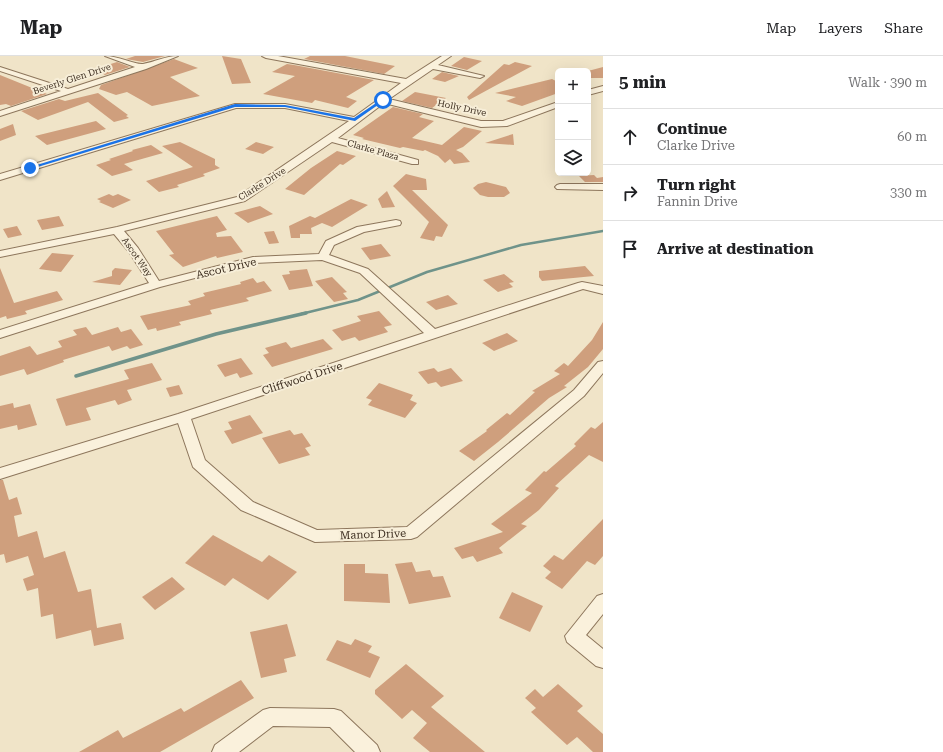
<!DOCTYPE html>
<meta charset="utf-8">
<style>
:root{--surface:#fff;--page:#f6f6f6;--text:#202124;--muted:#757577;--line:#e0e0e0}
body{margin:0;font-family:"Roboto Serif",serif;background:var(--page);color:var(--text)}
.controls{position:absolute;right:12px;top:12px;display:grid;overflow:hidden;border-radius:6px;box-shadow:0 4px 16px #0002}
.controls button{width:36px;height:36px;display:grid;place-items:center;padding:0;border:0;border-bottom:1px solid var(--line);background:var(--surface);color:var(--text);font:20px sans-serif}
.stop{position:absolute;width:12px;height:12px;margin:-9px;border:3px solid #1a73e8;border-radius:50%;background:#fff}
.stop.end{background:#1a73e8;border-color:#fff;box-shadow:0 1px 4px #0008}
.list{margin:0;padding:0;list-style:none}
h2{display:flex;justify-content:space-between;align-items:center;height:52px;margin:0;padding:0 16px;font-size:17px}
h2 small{font-size:13px;font-weight:400;color:var(--muted)}
.list li{display:grid;grid-template-columns:26px 1fr auto;gap:12px;align-items:center;box-sizing:border-box;height:56px;padding:0 16px;border-top:1px solid var(--line)}
.list b{display:block;font-size:15px;white-space:nowrap}
.list p{margin:0;font-size:13px;white-space:nowrap;color:var(--muted)}
.list em{font-size:13px;font-style:normal;color:var(--muted)}
.icon{flex:none;width:22px;height:22px;fill:none;stroke:currentColor;stroke-width:2;stroke-linecap:round;stroke-linejoin:round}
.map{position:relative;flex:none;width:603px;height:696px;overflow:hidden}
header{display:flex;align-items:center;gap:24px;box-sizing:border-box;height:56px;padding:0 20px;background:var(--surface);border-bottom:1px solid var(--line)}
header strong{font-size:19px}
nav{display:flex;gap:22px;margin-inline-start:auto;font-size:14px}
main{display:flex}
aside{flex:1;background:var(--surface)}
.map>svg:first-child{display:block}
</style>
<header>
<strong>Map</strong>
<nav><a>Map</a><a>Layers</a><a>Share</a></nav>
</header>
<main>
<div class="map">
<svg width="603" height="696" viewBox="0 0 603 696">
<rect width="100%" height="100%" fill="#f0e4c8"/>
<g fill="none" stroke-linecap="round" stroke-linejoin="round">
<path stroke="#6f938a" stroke-width="2.5" d="M301,258L358,244L427,216L521,189L603,175"/>
<path stroke="#6f938a" stroke-width="3.5" d="M76,320L216,278L306,257"/>
</g>
<path fill="#cf9f7d" d="M135,0H165L143,6L126,3Z
M222,0L241,3L251,27L232,28Z
M310,0H345L395,10L384,18L304,3Z
M464,1L482,5L467,14L451,10Z
M174,3L198,12L170,21L200,40L152,50L127,36L116,39L99,33L101,29Z
M117,6L130,11L105,19L95,13Z
M515,6L532,10L469,44L467,41L504,8L509,9Z
M287,8L294,9L374,24L346,41L357,45L348,52L315,44L312,47L263,38L295,20L272,16Z
M603,11V22H588V15Z
M442,16L459,20L445,26L432,23Z
M0,19L47,38L11,50L6,48L0,49Z
M552,23L558,26V37L522,50L506,45L516,41L495,37Z
M415,36L446,42L432,52L402,45Z
M98,37L128,59L126,60L129,62L114,66L88,46L38,64L21,55L59,43L65,45Z
M393,51L423,58L419,61L434,65L412,82L442,89L464,71L482,75L463,91L456,94L462,97L470,106L454,108L450,103L445,107L438,100L425,94L423,95L403,91L400,92L362,83L364,82L353,79Z
M96,65L106,73L47,89L35,80Z
M13,68L16,79L0,85V73Z
M513,78L514,89L485,87Z
M180,86L215,103V109L220,112L203,118L205,120L177,129L179,131L159,136L146,125L193,111L162,90Z
M256,86L274,91L263,98L245,93Z
M151,89L163,97L124,108L133,114L112,120L96,109L111,104L109,103L133,95L132,94Z
M337,95L356,100L343,109L340,108L304,139L285,133L311,112Z
M406,118L426,123L427,134H412L448,169L442,181L436,180L434,185L420,182L429,166L393,130Z
M594,119L597,122L603,121V126H585L579,120Z
M486,126L506,131L510,137L504,141H488L480,139L473,132L478,128Z
M387,135L395,151L382,152L378,143Z
M109,138L113,140L118,138L131,144L113,152L99,146L101,145L97,143Z
M351,143L368,149L332,171L322,167L311,172L312,178H300V182H291L289,170L310,160L315,162Z
M260,150L273,158L248,167L234,157Z
M59,160L64,170L42,174L37,164Z
M217,160L227,174L216,177L217,181L231,180L243,196L217,202L216,200L183,211L169,199L174,198L156,175Z
M17,170L22,179L8,182L3,173Z
M274,175L279,187L269,188L264,176Z
M381,188L391,200L370,204L361,192Z
M52,197L74,199L61,216L39,213Z
M585,210L594,220L542,225L539,221V215Z
M0,212L14,247L57,235L63,244L25,255L27,258L7,263L6,260L0,262Z
M115,212L132,214L120,229L92,226L112,220V215Z
M307,213L313,230L289,234L282,219L290,218L289,215Z
M504,218L514,226L509,227L513,231L498,236L483,224Z
M332,221L347,236L343,237L348,243L334,246L315,225Z
M253,222L257,227L264,225L272,235L246,242L249,245L210,254L212,258L179,266L181,269L157,275L156,272L148,274L140,260L191,249L188,245L205,240L203,237L241,228L240,226Z
M448,239L458,248L436,254L426,246Z
M379,255L392,269L384,271L388,276L359,285L355,281L342,285L332,274L361,265L357,260Z
M603,266V293L588,311L564,330L567,331L549,342L498,386L474,405L459,395L487,375L486,374L507,357L510,359L535,336L532,335L560,318L554,315L564,307L568,310L592,284Z
M86,271L92,279L118,271L121,276L131,273L143,289L130,293L127,290L112,295L109,290L63,304L64,306L27,319L24,313L0,320V300L30,290L37,299L62,291L58,285L77,279L73,274Z
M507,277L518,285L494,295L482,287Z
M323,283L333,293L272,311L263,299L269,297L265,292L286,286L291,292Z
M241,302L253,318L240,322L237,317L225,321L217,309Z
M152,307L162,324L127,334L132,344L118,349L115,344L86,352L91,364L66,370L56,343L129,323L124,314Z
M434,312L438,316L451,312L463,325L441,331L436,326L428,328L418,316Z
M379,327L413,339L410,344L417,347L405,362L368,349L372,344L366,342Z
M179,329L183,338L170,341L166,332Z
M13,347L14,352L30,348L37,369L18,374L17,369L0,373V350Z
M250,359L263,377L232,388L224,375L232,373L228,366Z
M603,366V406L589,399L555,430L559,432L539,454L521,468L527,470L499,492L503,497L477,506L473,500L462,503L454,492L503,476L491,468L532,437L525,434L544,415L546,416L576,390L574,388L591,371L595,373Z
M290,374L294,379L302,377L311,390L305,392L310,399L279,408L262,382Z
M0,424H3L9,444L17,441L22,458L14,460L18,481L37,475L44,502L65,495L78,536L91,533L97,572L121,567L124,583L94,590L91,574L56,583L53,558L41,561L38,532L27,535L23,523L34,519L28,500L6,507L4,498L0,499Z
M603,463V500L595,509L587,505L562,533L545,522L551,516L543,510L554,499L563,504Z
M213,479L262,506L269,499L297,516L268,544L233,522L225,530L185,507Z
M412,506L416,516L430,514L433,521L443,520L451,541L409,548L395,508Z
M344,508H365V517L388,518L390,547L344,545Z
M172,521L185,533L155,554L142,541Z
M512,536L543,550L530,576L499,562Z
M287,568L296,600L284,603L287,616L261,622L250,576Z
M355,583L372,590L368,596L380,601L370,622L326,604L337,584L351,589Z
M406,608L444,640L431,651L485,696H430L413,682L427,667L412,654L402,663L375,638V634Z
M241,624L254,642L160,696H79L118,674L123,682L181,652L184,656Z
M558,628L583,650L577,655L603,678V696H593L577,681L567,689L531,656L536,652L525,642L535,633L543,641Z"/>
<g fill="none" stroke-linecap="round" stroke-linejoin="round">
<g stroke="#8d765c" stroke-width="2">
<path id="street" d="M105,0C118,0 136,9 143,8C155,6 165,0 178,0L146,13L0,60V55L61,35L0,15V11L68,33L135,11Z
M262,0H278L406,23L442,0H451L438,9L484,20L480,22L433,13L389,43L481,65H503L558,46V51L507,70L481,71L384,47L338,82L418,104V108H412L332,86L245,145L124,175L138,192L159,225L253,201L319,198L326,185L357,171L396,164L400,165L401,167L400,169L364,176L334,189L329,199L368,213L435,273L578,227L582,226L603,230V238L583,233L191,363L205,404L253,446L317,474L407,471L574,334L598,306L603,305V317L584,340L417,481L411,483L315,486L241,454L193,411L178,367L0,423V412L178,358L424,277L360,217L322,204L253,207L160,231L0,282V274L149,227L129,196L114,178L0,201V195L117,171L237,141L349,65L285,52H236L0,124V118L235,48H285L354,61L401,27L266,2Z
M603,30V35L588,39V34Z
M560,128H603V134L557,133L555,131L557,129Z
M603,538V558L586,579L603,593V612L596,610L567,586L565,580L597,540Z
M270,652L334,653L341,655L377,689L380,696H355L330,671L273,670L239,696H212L215,689L263,654Z"/>
</g>
<use href="#street" fill="#faf1dc" fill-rule="evenodd"/>
</g>
<path fill="#1a73e8" d="M382,43L385,44L355,65L285,51H235L31,113L27,112L235,48L285,49L354,62Z"/>
<g text-anchor="middle" stroke-width="4" stroke-linejoin="round" paint-order="stroke">
<g font-size="9" fill="#3d2e20" stroke="#f7eed8">
<text transform="translate(72 23) rotate(-18)" y="3">Beverly Glen Drive</text>
<text transform="translate(462 52) rotate(12)" y="3">Holly Drive</text>
<text transform="translate(373 94) rotate(16)" y="3">Clarke Plaza</text>
<text transform="translate(262 128) rotate(-32)" y="3">Clarke Drive</text>
<text transform="translate(137 201) rotate(55)" y="3">Ascot Way</text>
</g>
<g font-size="11" fill="#3d2e20" stroke="#f7eed8">
<text transform="translate(226 212) rotate(-13)" y="4">Ascot Drive</text>
<text transform="translate(302 322) rotate(-18)" y="4">Cliffwood Drive</text>
<text transform="translate(373 478) rotate(-2)" y="4">Manor Drive</text>
</g>
</g>
</svg>
<div class="controls">
<button>+</button>
<button>−</button>
<button><svg class="icon" aria-label="layers" viewBox="0 0 24 24"><path d="M12 4l9 5-9 5-9-5zM3 14l9 5 9-5"/></svg></button>
</div>
<div class="stop" style="left:383px;top:44px"></div>
<div class="stop end" style="left:30px;top:112px"></div>
</div>
<aside>
<h2>5 min<small>Walk · 390 m</small></h2>
<ul class="list">
<li><svg class="icon" aria-label="ahead" viewBox="0 0 24 24"><path d="M12 20V5M6 11l6-6 6 6"/></svg><div><b>Continue</b><p>Clarke Drive</p></div><em>60 m</em></li>
<li><svg class="icon" aria-label="right" viewBox="0 0 24 24"><path d="M7 20v-9h11M14 6l5 5-5 5"/></svg><div><b>Turn right</b><p>Fannin Drive</p></div><em>330 m</em></li>
<li><svg class="icon" aria-label="arrive" viewBox="0 0 24 24"><path d="M6 21V4h12l-3 4 3 4H6"/></svg><div><b>Arrive at destination</b></div></li>
</ul>
</aside>
</main>
